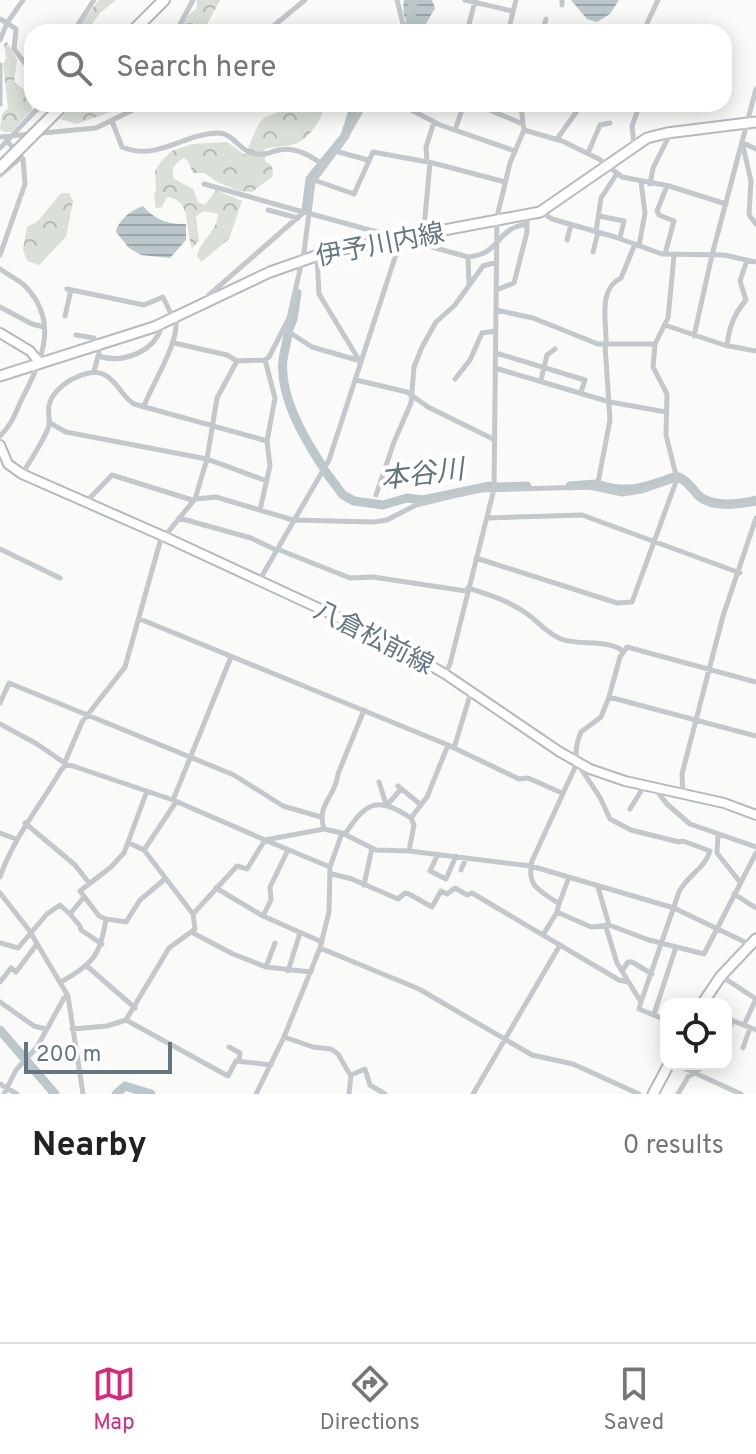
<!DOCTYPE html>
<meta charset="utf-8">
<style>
:root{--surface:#fff;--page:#f2f2f2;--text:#222;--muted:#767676;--line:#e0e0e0;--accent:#db2777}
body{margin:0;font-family:Overpass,"Noto Sans JP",sans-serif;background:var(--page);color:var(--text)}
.controls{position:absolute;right:24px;bottom:24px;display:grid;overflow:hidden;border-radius:16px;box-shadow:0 4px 20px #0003}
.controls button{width:72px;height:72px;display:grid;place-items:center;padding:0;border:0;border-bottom:2px solid var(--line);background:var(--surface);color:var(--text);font:40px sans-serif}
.scale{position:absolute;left:24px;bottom:20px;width:148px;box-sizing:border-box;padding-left:8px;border:4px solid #657683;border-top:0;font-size:22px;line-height:28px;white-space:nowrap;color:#657683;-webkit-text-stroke:6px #fff;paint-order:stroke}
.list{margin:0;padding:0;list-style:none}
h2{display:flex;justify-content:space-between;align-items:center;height:104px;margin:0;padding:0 32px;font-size:34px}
h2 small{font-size:26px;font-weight:400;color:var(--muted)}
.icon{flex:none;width:44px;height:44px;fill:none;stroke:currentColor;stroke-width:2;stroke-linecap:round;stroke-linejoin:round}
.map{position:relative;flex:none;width:756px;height:1094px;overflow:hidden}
.search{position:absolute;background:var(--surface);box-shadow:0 4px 20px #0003;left:24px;right:24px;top:24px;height:88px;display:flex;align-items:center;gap:20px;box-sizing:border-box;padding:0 28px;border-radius:24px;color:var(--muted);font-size:30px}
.sheet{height:248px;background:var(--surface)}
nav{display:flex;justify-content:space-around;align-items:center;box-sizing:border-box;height:112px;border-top:2px solid var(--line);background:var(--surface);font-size:22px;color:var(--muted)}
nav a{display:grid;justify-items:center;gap:4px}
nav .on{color:var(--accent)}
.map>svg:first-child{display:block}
</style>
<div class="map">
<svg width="756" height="1094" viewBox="0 0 756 1094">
<defs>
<pattern id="forest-crowns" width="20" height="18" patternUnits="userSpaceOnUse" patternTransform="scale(2)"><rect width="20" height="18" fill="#dadfd7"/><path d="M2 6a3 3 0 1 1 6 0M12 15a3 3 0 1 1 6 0" fill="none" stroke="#b4b9b4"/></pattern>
<pattern id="water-rules" width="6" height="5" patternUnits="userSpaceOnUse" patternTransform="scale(2)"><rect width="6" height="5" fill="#bbc7cb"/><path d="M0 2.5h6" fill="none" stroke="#9ca6aa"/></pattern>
</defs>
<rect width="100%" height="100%" fill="#fafaf8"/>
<path fill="url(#forest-crowns)" d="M99,0H116L101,12L86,32H74Z
M197,0H220L203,32H179L183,25V20L197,8Z
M7,42L17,60L14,82L30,94L32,110L11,132H3L0,129L2,114L8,108L3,64L6,58L4,44Z
M76,104H132L77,124L60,119Z
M297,104H325C323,119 308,141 292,145C282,147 275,146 265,149V161L272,166L273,176L252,192L239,191L219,183L204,173H193L188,161L184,158C176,162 170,170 174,179L193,189L198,202L205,205L216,190L242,201L229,239L201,262L197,256C200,240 218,231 218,214L204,211L196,216L199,241L192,248C185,230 192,199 167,197L162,207L156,208L154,195L156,189L155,171L162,160L172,151L192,144L227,142L245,155L259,123L264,118Z
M61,193H69L73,201L66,237L39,265L27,261L23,249L27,227L38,221Z"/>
<path fill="url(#water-rules)" d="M404,0H432L435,8L423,29L416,31C404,23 402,13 404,0Z
M571,0H619L610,14L597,22L587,19Z
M143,206C154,219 168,225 186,224V240L170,258L141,255L129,248L116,232C118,220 132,210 143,206Z"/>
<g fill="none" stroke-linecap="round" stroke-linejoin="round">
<path stroke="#bbc7cb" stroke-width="9" d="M409,32L413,0
M361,105L362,104
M306,210L310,179L345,136L354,108
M289,329L293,319L297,293
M288,334C287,343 284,351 283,360C279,396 304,438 323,467
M325,471L343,495L354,501L383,505L407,498L423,500L490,486
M679,477C688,481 692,488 698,495C711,508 740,504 756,500
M600,485C628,494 647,487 674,477
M570,486L595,484
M498,487L527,486
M0,1030L55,1094
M116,1094L125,1086L151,1094"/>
<g stroke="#b3babf" stroke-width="12">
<path id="secondary" d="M0,333L30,351L40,363
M0,445L8,464L22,474L163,536L385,639L445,674L560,752L590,769L625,781L724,803L756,815"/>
</g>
<g stroke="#b5babe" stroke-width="13">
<path id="primary" d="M0,376L154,327L270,272L327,252L540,212L647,138L667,133L756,122
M702,1004L721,976L756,939
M653,1094L669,1064"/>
</g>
<g stroke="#b4b9bd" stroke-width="14">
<path id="highway" d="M132,32L164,0"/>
</g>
<path stroke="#c3c8cc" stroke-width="5" d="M23,0L7,23L16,29L14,49L32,72
M397,0L405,32
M465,0L512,11
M562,0V5
M0,19L7,23L0,40
M73,32L94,0
M176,32L193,0
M266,32L305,0
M467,32L475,1
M508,32L516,0
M542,32L546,19
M643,32L658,0
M0,65V104
M400,104L440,125L515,151
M475,104L523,124L524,130L562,141L599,159L622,177L669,186L726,204
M517,104L522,113L523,124
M112,121L122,147C157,162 184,133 219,133C231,133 238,147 249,152C265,157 265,153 279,150C296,146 312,157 325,166
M455,130L464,104
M0,137L96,128L145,104
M557,139L582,104
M742,142L751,181L749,215L756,224
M743,143L756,149
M634,145L632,126L640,104
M0,148L42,104
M335,151L368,160
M588,153L600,125L610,123
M427,162L426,147L434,122
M0,175L20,158
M314,180L354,194L373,152L433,163L505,182
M204,184L303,212
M650,184L653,168L668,138L667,133
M268,210L298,218
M541,212L552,219L615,237L662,254L724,255L756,262
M599,216L624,221L620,238
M596,232L601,198L616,175
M421,233L425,217L430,163
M567,240L571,225
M639,246L645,213L641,182
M593,252L598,232
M665,254L674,221L659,215L657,211L667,186
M0,255L25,184L23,159L7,141
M317,256L319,294L359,360
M468,257L469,284
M0,269C8,275 19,280 26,287C58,321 43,358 25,393C16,409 14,423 0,436
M67,289L144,305L163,297L173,318
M496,290L514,283L527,232V221
M205,302L209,295L304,212L468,257C502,254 494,229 527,224
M0,307L32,324L44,327
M496,310L533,318L598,344H655
M65,316L71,290
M665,325L724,345L756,351
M284,329L312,347L357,360
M76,335L94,338L99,353L94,371
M694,336L712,255L756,89
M174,343L227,355L237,361
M606,345C607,324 597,289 621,278L635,244
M727,346C729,327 734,314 746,300L740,281L747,260
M496,353L585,380L581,392
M98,356C123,364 155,352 162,325
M495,368L610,402L666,412
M455,379L470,360L482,333L496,331
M356,380L407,392L428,407L495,440
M541,380L547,355L555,349
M144,406C154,380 179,344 176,318
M50,423L66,432L207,459L267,481
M22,474C31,460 40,446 47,431C52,421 47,415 49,406C52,386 86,367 103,374C118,381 121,396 134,404L267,441L275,398L265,360
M597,488L610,420L605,345
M376,495L394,442L411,403L414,367L422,347L436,322L455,305L483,266L497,262
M195,499L216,497L293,520L373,522L387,520L416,505L478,490L589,487L622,494L642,491L677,479C687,483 690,490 697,497C711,511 739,506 756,503
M86,502L112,475L192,500
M260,510L270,466L267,441
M179,518L251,538L276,550
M487,518L582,515L740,573
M0,549L60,578
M277,549L350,578L373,577L466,591
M476,558L617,603L632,602L677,479L666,435L667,394L653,367L655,344L668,318L674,256
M259,581L329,460L401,239
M468,588C490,595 507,600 526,613C539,622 546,633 561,639C580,646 607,639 623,651
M140,619L448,745L519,779L528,778L562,793
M445,674L450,664L494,489L497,217L510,163L524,130
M609,697L620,657L627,647L756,682
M0,703L9,683L234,775L283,806L321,817
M0,724L37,744L66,764
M454,748L471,692
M65,762L82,722L125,667L160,542L195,499L207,459L217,398L237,361L265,360L269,357L289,318L304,252L313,182L344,140L365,104
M379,782L386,804
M398,786L421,805
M656,790L667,804L690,824L756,847
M683,793L682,774L723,616L756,518
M173,800L231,657
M388,804L401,789
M630,809L644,786
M25,823L75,865L89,883
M324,829C316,803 336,797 338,774L364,710
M0,833L16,839
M345,834C367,801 377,796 411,818
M718,835L717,853L740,882
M144,850L176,802
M409,851L414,825L411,818L427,797L448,745
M438,854L430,871L446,879L456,856
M461,870L466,858
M332,874L352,879L398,899L405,893L409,894L432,907L441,891L447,894L455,888L467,895L472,893L619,980L628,982
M0,877C14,837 40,806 61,770L66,765L73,766L173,800L265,840L324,829L342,833L376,850L409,851L531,866L674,908L751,945
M364,885L372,848
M598,887L609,925
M216,888L263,916L322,942
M0,893L29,930L68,996L83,1094
M734,894L756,908
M559,904L569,877
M557,912L591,927L609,925L649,940L704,954L756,853
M70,914L80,926L81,930L102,944
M193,914L237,866L247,869L265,840L330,867
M263,916L271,900L270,887L288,850
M106,919L126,922L140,900L165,879
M606,927L617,963L641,1002L639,1009L666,1020
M193,933L233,954L266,967L311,972
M543,935L557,912L559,904C540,890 526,887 532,861L577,763
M0,943L18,948L47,914L60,905L70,914L84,897
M320,948L419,989L532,1055L573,1064L639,1094
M88,967L135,1008
M266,967L275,943
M288,971L300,933
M622,971L628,962H632L652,974
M721,976L756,999
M0,982L11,968L16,972L37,944
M61,982C93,963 100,957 106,919L99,916L80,891L111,867L124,853L147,791
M0,1002L34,1026L46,1029
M641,1002L679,892C688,874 704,870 710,851L683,841L679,842L631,830L610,819C605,809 602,799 595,790C581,767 569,761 581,732L601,717L609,697L756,736
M654,1014L676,947
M726,1018L756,1030
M126,1020L228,1076L236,1061L271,1065
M744,1025L756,999
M72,1029L107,1026L126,1020L169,948L195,929L193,914L144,850L129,843
M726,1034L733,1021
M284,1037L313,1047L331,1049L338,1054L349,1073L351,1075L365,1069L370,1085L385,1094
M229,1047L240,1053L239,1061
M743,1048L750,1028
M675,1064L741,1094
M0,1084L17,1094
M4,1094L16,1070L37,1047L64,998L68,996
M256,1094L284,1037L320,948L329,912L330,867L342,833
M349,1094L351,1075
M473,1094L560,945
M678,1094L688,1077L707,1064"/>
<use href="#secondary" stroke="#fff" stroke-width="8"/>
<use href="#primary" stroke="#fff" stroke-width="9"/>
<use href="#highway" stroke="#fff" stroke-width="10"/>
<g stroke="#b4b9bd" stroke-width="14" stroke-linecap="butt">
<path id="highway-bridge" d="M0,168L64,104"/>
</g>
<use href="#highway-bridge" stroke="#fff" stroke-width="10"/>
</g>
<g text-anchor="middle" stroke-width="8" stroke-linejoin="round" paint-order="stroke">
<g font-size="26" fill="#657683" stroke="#fff">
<text transform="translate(380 244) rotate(-11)" y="9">伊予川内線</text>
<text transform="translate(374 637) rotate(27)" y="9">八倉松前線</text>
</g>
<g font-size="28" font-style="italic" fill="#60757c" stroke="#fff">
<text transform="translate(422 473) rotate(-7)" y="10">本谷川</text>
</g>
</g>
</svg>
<div class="controls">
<button><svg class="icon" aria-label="locate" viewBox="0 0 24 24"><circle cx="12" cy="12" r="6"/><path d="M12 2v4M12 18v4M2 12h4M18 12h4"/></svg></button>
</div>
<div class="scale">200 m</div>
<div class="search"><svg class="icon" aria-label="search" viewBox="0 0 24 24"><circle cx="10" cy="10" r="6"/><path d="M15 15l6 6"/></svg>Search here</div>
</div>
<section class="sheet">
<h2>Nearby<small>0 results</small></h2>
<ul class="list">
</ul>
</section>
<nav>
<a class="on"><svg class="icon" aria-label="map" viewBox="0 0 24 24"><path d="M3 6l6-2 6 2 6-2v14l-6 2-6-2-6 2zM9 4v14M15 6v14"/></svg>Map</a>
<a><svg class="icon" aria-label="directions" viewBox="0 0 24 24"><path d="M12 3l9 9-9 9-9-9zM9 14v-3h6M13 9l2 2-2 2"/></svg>Directions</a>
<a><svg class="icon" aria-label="saved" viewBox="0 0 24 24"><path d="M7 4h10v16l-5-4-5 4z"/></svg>Saved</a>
</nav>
